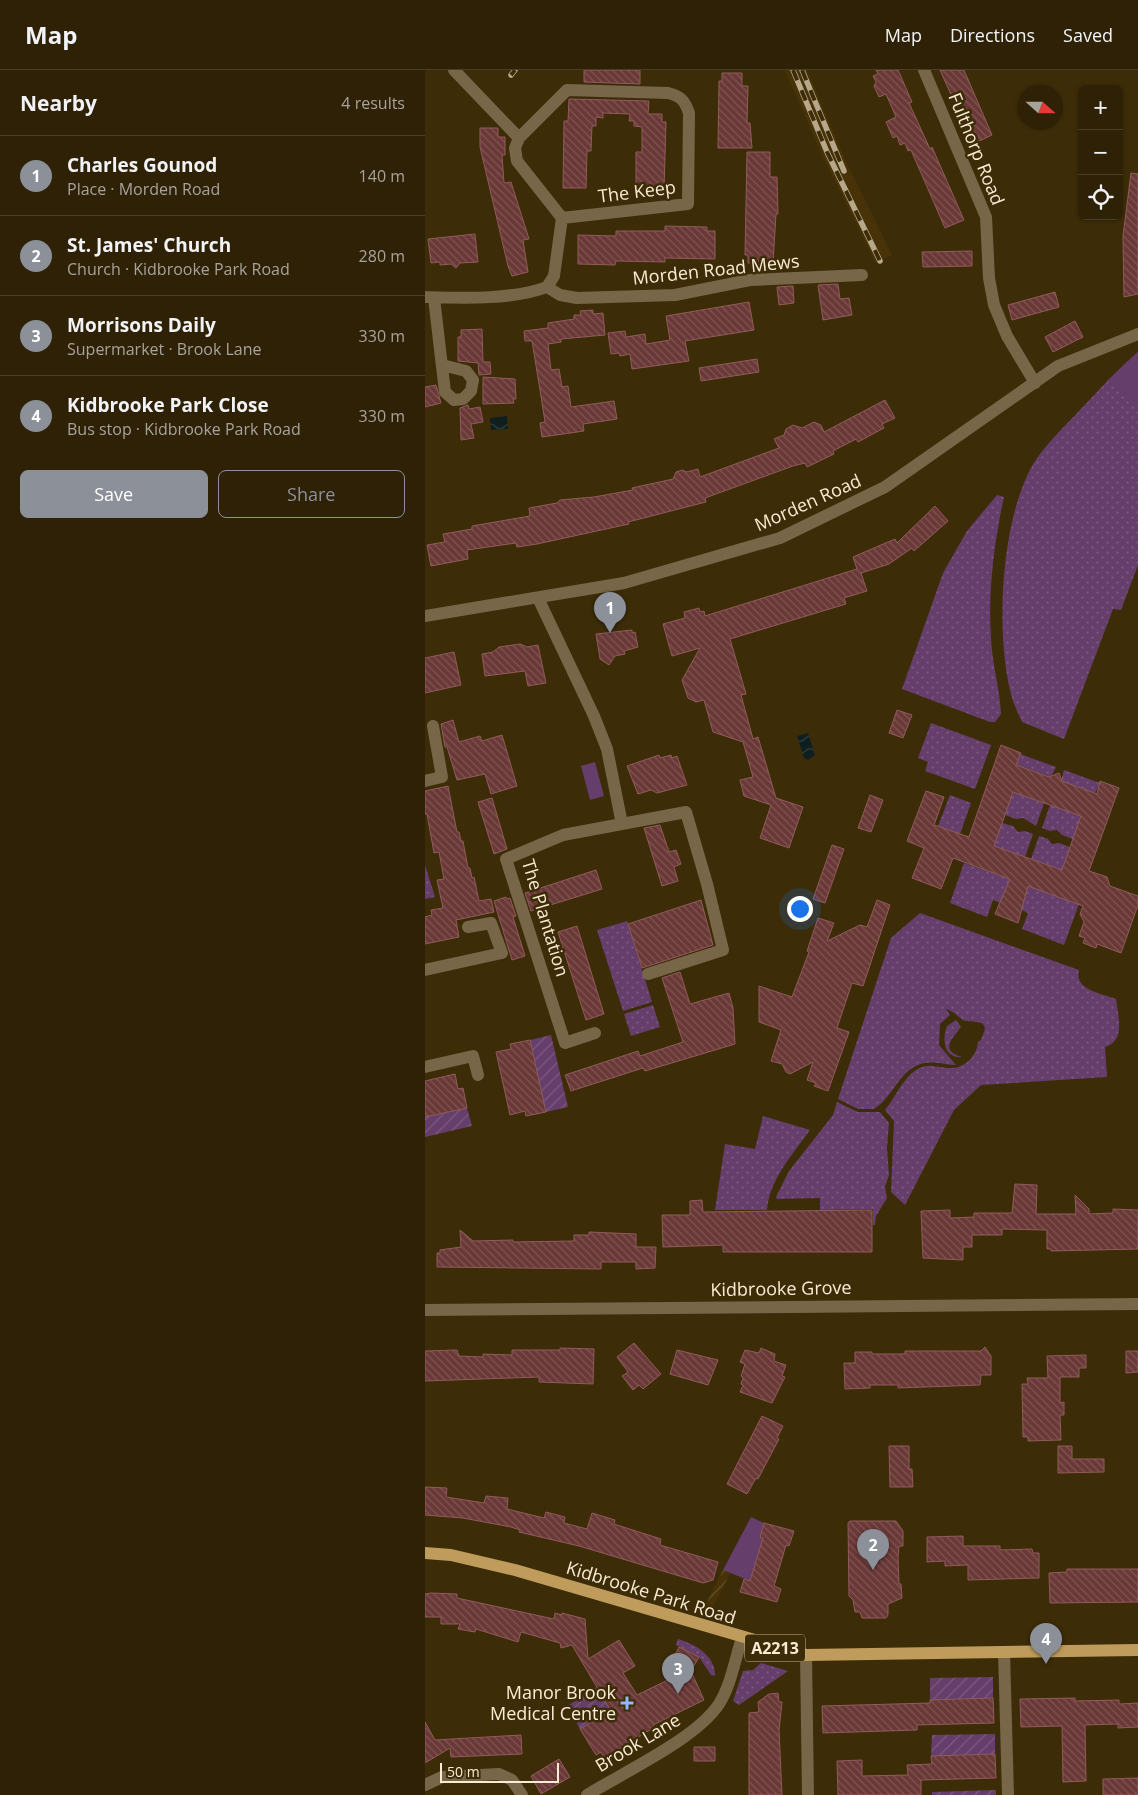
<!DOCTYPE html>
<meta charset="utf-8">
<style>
:root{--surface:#2e2106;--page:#3a2e14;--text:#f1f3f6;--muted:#a7a39b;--line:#493e28;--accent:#8c9099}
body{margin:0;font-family:"Open Sans",sans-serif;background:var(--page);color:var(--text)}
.controls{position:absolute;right:15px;top:15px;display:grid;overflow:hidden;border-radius:8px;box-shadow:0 1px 4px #0004}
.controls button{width:45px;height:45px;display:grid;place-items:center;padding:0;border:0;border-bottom:1px solid var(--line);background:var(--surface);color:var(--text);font:25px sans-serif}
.compass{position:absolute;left:593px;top:15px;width:45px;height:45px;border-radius:50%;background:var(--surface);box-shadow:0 1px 4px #0004;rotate:111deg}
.scale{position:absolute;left:15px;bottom:12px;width:119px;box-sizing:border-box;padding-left:5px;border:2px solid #faecd4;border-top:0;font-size:14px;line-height:18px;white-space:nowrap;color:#faecd4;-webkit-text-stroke:4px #3d2c08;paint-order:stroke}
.you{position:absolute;left:374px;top:838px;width:18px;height:18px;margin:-12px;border:4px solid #fff;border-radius:50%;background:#1a73e8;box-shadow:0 0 0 8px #1a73e833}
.badge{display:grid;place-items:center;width:32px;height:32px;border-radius:50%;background:var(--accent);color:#fff;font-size:16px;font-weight:700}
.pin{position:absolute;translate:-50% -41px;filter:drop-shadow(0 1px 2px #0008)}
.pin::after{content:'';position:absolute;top:26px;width:18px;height:15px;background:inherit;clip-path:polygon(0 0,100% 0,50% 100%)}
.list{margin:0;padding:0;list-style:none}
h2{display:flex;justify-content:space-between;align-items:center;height:65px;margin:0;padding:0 20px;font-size:21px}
h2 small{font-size:16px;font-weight:400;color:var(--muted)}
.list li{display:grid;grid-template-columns:32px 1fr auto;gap:15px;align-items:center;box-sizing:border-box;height:80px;padding:0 20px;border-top:1px solid var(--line)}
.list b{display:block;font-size:19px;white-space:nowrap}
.list p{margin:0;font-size:16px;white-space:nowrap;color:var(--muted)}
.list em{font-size:16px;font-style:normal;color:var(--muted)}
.actions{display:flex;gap:10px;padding:15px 20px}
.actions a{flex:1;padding:11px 0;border:1px solid var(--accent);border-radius:8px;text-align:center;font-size:18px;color:var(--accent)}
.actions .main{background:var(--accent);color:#fff}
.icon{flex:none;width:28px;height:28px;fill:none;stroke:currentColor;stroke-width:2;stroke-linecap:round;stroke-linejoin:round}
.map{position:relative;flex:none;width:713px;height:1725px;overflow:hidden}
header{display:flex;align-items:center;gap:30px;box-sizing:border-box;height:70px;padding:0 25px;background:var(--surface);border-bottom:1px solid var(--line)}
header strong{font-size:24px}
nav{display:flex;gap:28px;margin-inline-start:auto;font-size:18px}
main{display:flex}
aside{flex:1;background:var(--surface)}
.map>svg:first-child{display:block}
</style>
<header>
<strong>Map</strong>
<nav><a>Map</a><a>Directions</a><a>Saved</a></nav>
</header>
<main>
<aside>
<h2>Nearby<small>4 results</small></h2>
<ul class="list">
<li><span class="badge">1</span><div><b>Charles Gounod</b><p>Place · Morden Road</p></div><em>140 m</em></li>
<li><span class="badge">2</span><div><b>St. James' Church</b><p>Church · Kidbrooke Park Road</p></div><em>280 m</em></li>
<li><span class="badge">3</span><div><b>Morrisons Daily</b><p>Supermarket · Brook Lane</p></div><em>330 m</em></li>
<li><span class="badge">4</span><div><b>Kidbrooke Park Close</b><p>Bus stop · Kidbrooke Park Road</p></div><em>330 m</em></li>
</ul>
<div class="actions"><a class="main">Save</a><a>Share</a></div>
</aside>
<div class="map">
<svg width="713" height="1725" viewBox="0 0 713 1725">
<defs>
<pattern id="industrial-furrows" width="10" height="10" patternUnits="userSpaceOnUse" patternTransform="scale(1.25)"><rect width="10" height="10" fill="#473307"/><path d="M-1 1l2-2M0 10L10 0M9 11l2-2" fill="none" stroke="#62512a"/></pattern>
<pattern id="grass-dots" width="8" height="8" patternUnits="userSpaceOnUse" patternTransform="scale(1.25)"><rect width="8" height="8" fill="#653e6c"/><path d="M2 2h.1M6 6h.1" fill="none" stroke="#7c5a80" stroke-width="1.8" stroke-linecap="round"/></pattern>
<pattern id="garden-furrows" width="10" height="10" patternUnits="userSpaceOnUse" patternTransform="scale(1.25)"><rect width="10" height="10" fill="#653e6c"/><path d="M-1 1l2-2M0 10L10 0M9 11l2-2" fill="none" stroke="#7c5a80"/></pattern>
<pattern id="water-waves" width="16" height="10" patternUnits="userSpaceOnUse" patternTransform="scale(1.25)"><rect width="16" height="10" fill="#0f1f20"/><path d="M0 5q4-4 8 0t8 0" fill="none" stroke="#334040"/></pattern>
<pattern id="building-back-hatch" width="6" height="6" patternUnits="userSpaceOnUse" patternTransform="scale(1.25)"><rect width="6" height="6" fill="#693837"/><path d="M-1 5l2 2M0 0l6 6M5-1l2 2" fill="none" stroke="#7f5553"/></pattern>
</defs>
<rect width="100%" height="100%" fill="#3d2c08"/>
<path fill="#473307" d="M360,0H382L422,94L467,185L451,193L396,83Z"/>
<path fill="url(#industrial-furrows)" d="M298,1500L305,1504L286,1540L279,1538Z"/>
<path fill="url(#grass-dots)" d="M713,282V495L696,540L688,539L639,669L597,652C593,643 588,633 586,624C570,562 576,452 607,396C619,376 638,358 654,341C673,321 692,300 713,282Z
M572,425L579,427C569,473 563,520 566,568C567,594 575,619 576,644L570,652H565L477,619L518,503L542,461Z
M506,653L566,675L550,719L500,701L503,692L493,688Z
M595,684L631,697L626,707L592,695Z
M639,700L675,713L670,723L636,711Z
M588,722L619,733L611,756L598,748L591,749L580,745Z
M525,725L546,733L535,764L513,756Z
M625,735L656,746L648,769L637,765L632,760L625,761L617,758Z
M577,753L588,756L593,762L600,761L608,764L600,787L569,776Z
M614,766L623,769L627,774L634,773L645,777L637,800L606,789Z
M539,793L585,809L576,833L568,830L562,847L525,833Z
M0,795L10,827L0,829Z
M603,816L654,834L639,875L597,859L603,843L594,839Z
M495,843L654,900C649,920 676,923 691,929C693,946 701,971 680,977L682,1007L556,1015L529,1040L480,1135L466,1122L469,1051L460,1040C470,1028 478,1008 491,1000C504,991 515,999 528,998C541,997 552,985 553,972C557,970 557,967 559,962C564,949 545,953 538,950C532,946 528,941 521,939L525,945L515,954L514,975L531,995C521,995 512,991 500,993C475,997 469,1027 449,1039H433L413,1029L466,868Z
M202,851L227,932L198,941L172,860Z
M228,935L235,957L206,966L199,944Z
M531,950L536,957C529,967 513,980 537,987C518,989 517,968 522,956Z
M412,1032L433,1042H455L464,1053L462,1078L464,1105L460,1117L462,1128L451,1146L450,1155H448V1139L395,1140V1128L352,1129L351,1127L364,1101L408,1045Z
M338,1046L385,1060C368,1084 344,1110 342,1140H290L300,1074L330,1079Z
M253,1569C270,1574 291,1586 290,1606L286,1605L274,1587L251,1575Z
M336,1593L363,1601L314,1635L308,1631L318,1601L328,1600Z"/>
<path fill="#653e6c" d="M713,282V338L682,311Z
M170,692L179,726L165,730L156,696Z
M326,1447L339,1453L335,1467L338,1468L325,1511L298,1500Z"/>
<path fill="url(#garden-furrows)" d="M126,965L143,1037L121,1042L105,970Z
M42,1038L47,1056L0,1067V1047Z
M568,1607V1628L505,1630V1608Z
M172,1617L186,1641L155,1659L142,1636Z
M570,1664V1684L506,1686L507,1665Z
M571,1720V1725H507V1722Z"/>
<path fill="url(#water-waves)" d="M82,346L83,359L66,360L65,348Z
M383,663L390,685L383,690L379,688L372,666Z"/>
<path fill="url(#building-back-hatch)" stroke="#905c5a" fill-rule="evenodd" d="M159,0H215V14L159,12Z
M451,0H473L487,32L484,33L505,79L507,77L539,150L520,158L486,80L483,81L480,73L475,75L472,66L468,68L461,52L471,47L461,24L454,27L449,16L451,12L448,6L453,4Z
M515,0H539L567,65L548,74Z
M297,3H317V16H323L322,53H325L327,78H293L294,11H297Z
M144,29L224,31L223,44H237V52H241L239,120L211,119V82H217V57L209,56V51H204L205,44L178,43V48L171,47V56H167L166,81H162L161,118H138L139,51H143Z
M55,58H73V67H80V85H77L79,113L86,112L104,169L98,170L103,202L87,206L83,196L55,77Z
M322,82H345V107H352L353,144H351L348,194L323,193V185H320Z
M706,103L713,104V224L699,227L698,166Z
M240,156L282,157V161H290V189L240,188V192L191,191L190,195L153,194V165L191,166V161H240Z
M50,164L53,192L35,193L31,198L26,194L15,195V192L6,193L3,169Z
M547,181V196L498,197L497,182Z
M413,214L415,229L424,228L427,245L398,250L393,215Z
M368,216L369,233L354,235L352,217Z
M630,222L634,237L587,250L583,235Z
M324,232L329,260L260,271L264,291L207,299L205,284L195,286L194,283L186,284L183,263L200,261L201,267L220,264L221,274L245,270L241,246Z
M168,240V244L178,243L180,265L136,269V272L123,274L126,300L134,299L137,317L143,316L146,337L189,331L192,349L158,354L159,361L117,367L115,353L120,352L115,320L107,271H100L99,261L123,258V253L149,249V245H156L155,241Z
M650,251L658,267L628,282L620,267Z
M57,259L58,292H65L66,304L54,305L53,293L33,291V267H36V260Z
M332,289L334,302L276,311L274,298Z
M58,307L90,309L91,329H88L89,333L58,334Z
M11,315L16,333L0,337V317Z
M460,330L470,348L457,354L459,358L433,372L431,369L408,381L409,384L382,397L380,393L368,396L280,428L281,432L203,452L204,454L112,474L92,477L91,473L42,480L43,489L6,496L2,475L20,472L18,464L47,459V456L105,446L104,438L132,433L135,430L169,427L208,420L207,418L248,409L251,402L258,400L261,402L273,399L275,407L354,378L349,369L359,365L361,359L368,355L377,358L389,352L396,355L399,362Z
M43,335L44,339L55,337L58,352L46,354L49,368L36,370L35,338Z
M510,436L523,451L489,481L487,478L464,494L436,503L442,521L419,528L421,534L305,569L321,624L316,625L328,669L333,667L351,728L378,737L364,778L335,768L346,735L319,726L315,710L328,707L318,672L288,662L279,630L271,632L263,628L257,610L275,578L247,586L238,554L260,548L259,542L274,538L275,542L279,541L280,546L432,499L428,487L470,469L472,473Z
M207,560V563L210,562L213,577L199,581L200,584L190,586L184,595L175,589L171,564Z
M95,574L102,577L113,575L121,613L103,616L100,601L60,606L57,584L68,582L74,577Z
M29,582L36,615L0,623V588Z
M472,640L487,645L478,668L464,663Z
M28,650L34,672L55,666L57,671L77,665L92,716L66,724L60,704L32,710L22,677H20L16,654Z
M576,675L596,683L591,695L624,707L634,703L637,711L672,724L675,711L694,718L664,801L682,807L685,816L713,826V835L696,883L672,874L671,878L658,873L660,868L654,866L659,852L655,844L658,836L603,816L593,853L570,844L585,809L528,788L516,819L487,808L499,778L482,771L501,721L519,727L509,755L544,767ZM588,722L656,746L637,800L569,776Z
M234,685L235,688L246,685L247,688L252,686L262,715L232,723L226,720L213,724L202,696Z
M23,716L32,762H34L36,771H38L43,798H45L47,808L49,807L54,831L66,829L69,842L31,850L34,867L0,874V847L7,845L6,840L18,838L12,810L19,809L14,782L9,783L2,744H0V721Z
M445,725L458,730L446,762L433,758Z
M67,728L82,779L69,784L53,732Z
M235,755L244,782L251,780L256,794L249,797L253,811L237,816L219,758Z
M407,775L419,779L400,833L388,829Z
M171,800L177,819L106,841L100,823Z
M81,827L82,829L85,828L91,846L88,847L100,886L87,890L69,831Z
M276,830L288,875L217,898L203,854Z
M452,830L465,835L438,916L427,913L412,958L424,962L403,1021L389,1016L391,1013L382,1010L388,992L365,1004L361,1002L357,994L346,991L356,960L334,952V916L367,927L384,882L382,881L393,848L409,853L402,871L435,855L442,857Z
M152,856L179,944L161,950L133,862Z
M255,902L265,934L304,923L308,938L310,974L220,1001L218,998L146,1021L140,1005L213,981L215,986L258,972L237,908Z
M105,970L121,1042L101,1046L100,1041L85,1045L71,982L86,979L85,974Z
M30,1004L33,1019L38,1018L42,1038L0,1047V1011Z
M590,1114L612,1115L611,1144H651L650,1125L664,1139V1144L688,1143V1139L713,1140V1179L626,1181V1179H622V1160L577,1159V1165H547V1177H538V1190L498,1188L496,1141L525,1140V1148L549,1147V1143H587Z
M277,1130L278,1142L447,1140V1182H298V1175L238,1177L237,1145H265V1131Z
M35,1160L48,1171L88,1170V1172L149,1171V1165H164V1162L211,1164V1177H231L230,1198L211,1199V1192H176V1199L12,1197V1183H15V1180L36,1177Z
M209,1273L236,1304L218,1319L214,1315L208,1320L197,1306L203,1302L192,1287Z
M560,1277L566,1286V1305H556L555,1315L473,1318V1315H445V1318L420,1319L419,1293H430V1282H447V1284H480V1281H556Z
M135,1278L169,1279L168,1314L114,1312V1307L0,1311V1281L32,1280L34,1286L58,1287V1284L87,1285V1280H135Z
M336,1278L350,1284L349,1291L361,1295L357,1306L360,1307L347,1333L315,1322L318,1315L316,1314L318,1308L316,1306L320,1294L315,1292L320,1280L334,1283Z
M252,1280L293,1290L283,1315L245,1304Z
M701,1281H713V1302L701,1303Z
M661,1285V1298H654V1307H635V1333L639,1332V1345H635L636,1370L603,1371V1367H598L597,1314H603L602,1308H623L622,1286Z
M337,1346L358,1356L352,1368L354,1369L333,1409L331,1408L322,1424L302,1414Z
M464,1376H484V1399H487L488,1417H465Z
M633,1376H647V1389H679V1402L633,1403Z
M0,1417L22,1418L21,1427L59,1433L61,1426L83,1428L82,1439L119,1448L121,1442L140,1447L139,1453L162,1459L167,1443L190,1450L189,1454L236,1469L235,1475L293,1492L288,1510L278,1513L154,1476L94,1462L95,1460L86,1457L38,1448L0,1445Z
M425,1451H471L478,1461V1476H474L473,1487L474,1514H476L477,1528L463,1534V1545L461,1548H437L435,1542H430L428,1530L424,1526L423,1453Z
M339,1453L369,1461L364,1476L361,1475L349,1516L356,1519L352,1532L315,1522L319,1509L325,1511L338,1468L335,1467Z
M538,1466V1476H575V1480L607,1479L608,1483H614V1508L543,1510V1495L520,1496V1491L502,1492V1467Z
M642,1499H713V1532L625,1533L624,1503L642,1502Z
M6,1523L32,1524V1528L129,1549L130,1543L137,1545V1543L160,1549L163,1589L194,1570L210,1596L198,1603L212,1625L263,1600L247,1591L254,1577L274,1587L266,1601L279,1630L228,1655L230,1657L179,1688L176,1682L171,1685L155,1659L186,1641L147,1575L136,1578L135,1573L96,1562L93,1572L51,1559L50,1562L33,1559L35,1554H16V1547H0V1524Z
M353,1623L354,1632H357L354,1660L357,1725H324V1643L334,1642L333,1632L344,1624Z
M568,1628L569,1653L492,1655V1660L398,1663L397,1636L505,1633V1630Z
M650,1628V1631L694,1630V1634L713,1633V1657L693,1658V1654L660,1655L661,1711L638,1712L637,1656L596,1657L595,1629Z
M0,1652L10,1670L96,1665L97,1684L26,1687L25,1678L0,1693Z
M269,1677H290V1691H269Z
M570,1684L571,1708L496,1710V1725H413L412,1691L437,1690V1706L483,1705L482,1695L507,1694L506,1686Z
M134,1689L145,1707L116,1724L106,1706Z
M713,1708V1725H678V1709Z"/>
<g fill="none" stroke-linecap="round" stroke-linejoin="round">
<path stroke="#776648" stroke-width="12" d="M29,0L94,68
M499,0L561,147L564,208L569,235L582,266L610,313
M122,217L129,206L137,148L92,91L90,78L94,68L142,20L243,23C256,26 260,31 264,43L263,134L137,148
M122,217L135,225L152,228L250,225L325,210L437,205
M0,227C37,228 88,230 122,217
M9,228L20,322L29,330L38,329L46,321L48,310L41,301L17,295
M113,528L169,646L182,679L197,754
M0,546L199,513L355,468L460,417L633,296L713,264
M0,711L17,707L8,656
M0,900L77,883L66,853L43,857
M170,963L140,973L81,789L138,765L261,742L282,814L298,880L223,904
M0,997L48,986L53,1005
M0,1240L713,1234
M579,1582L583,1725
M381,1585L383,1725
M0,1715L17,1707L74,1704L87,1710L97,1725
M162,1725C199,1702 271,1669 294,1634C306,1615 310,1589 317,1568"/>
<path stroke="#bf9c5b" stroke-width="12" d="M0,1483L26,1485L90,1500L381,1585L713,1580"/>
<g stroke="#b7a88c" stroke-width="5.5">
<path id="rail" d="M368,0L402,82L455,191
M377,0L419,101
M86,5L90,0"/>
</g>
<use href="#rail" stroke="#3d2c08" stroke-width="4" stroke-dasharray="11" stroke-linecap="butt"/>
</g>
<path fill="#91b8fd" stroke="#3d2c08" stroke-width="2" d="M199.5 1625.5h5v5h5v5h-5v5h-5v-5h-5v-5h5z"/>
<g text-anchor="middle" stroke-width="5" stroke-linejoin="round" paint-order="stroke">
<rect fill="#3d2c08" stroke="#c1b297" stroke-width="1" x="320" y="1564.5" width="60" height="27" rx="4"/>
<g font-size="16" font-weight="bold" fill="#faecd4">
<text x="350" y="1584">A2213</text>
</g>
<g font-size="18" fill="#faecd4" stroke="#3d2c08">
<text transform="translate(551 79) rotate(68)" y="6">Fulthorp Road</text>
<text transform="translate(212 122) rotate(-7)" y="6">The Keep</text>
<text transform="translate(291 200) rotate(-6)" y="6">Morden Road Mews</text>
<text transform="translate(383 433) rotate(-24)" y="6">Morden Road</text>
<text transform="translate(120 848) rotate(73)" y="6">The Plantation</text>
<text transform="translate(356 1219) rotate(-1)" y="6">Kidbrooke Grove</text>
<text transform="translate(226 1523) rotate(17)" y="6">Kidbrooke Park Road</text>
<text transform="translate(213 1673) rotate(-31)" y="6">Brook Lane</text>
</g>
<g font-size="18" fill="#faecd4" stroke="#3d2c08" text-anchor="end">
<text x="191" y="1629">Manor Brook<tspan x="191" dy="21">Medical Centre</tspan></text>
</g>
</g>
</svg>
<div class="controls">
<button>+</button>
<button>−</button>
<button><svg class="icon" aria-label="locate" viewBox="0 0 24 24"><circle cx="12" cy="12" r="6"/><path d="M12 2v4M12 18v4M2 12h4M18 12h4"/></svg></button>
</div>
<svg class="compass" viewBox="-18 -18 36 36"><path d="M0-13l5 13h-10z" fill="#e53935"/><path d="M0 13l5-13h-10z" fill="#a7a39b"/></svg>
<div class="scale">50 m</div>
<div class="you"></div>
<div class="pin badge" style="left:185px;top:563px">1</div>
<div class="pin badge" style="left:448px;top:1500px">2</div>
<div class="pin badge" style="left:253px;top:1624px">3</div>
<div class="pin badge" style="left:621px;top:1594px">4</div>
</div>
</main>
